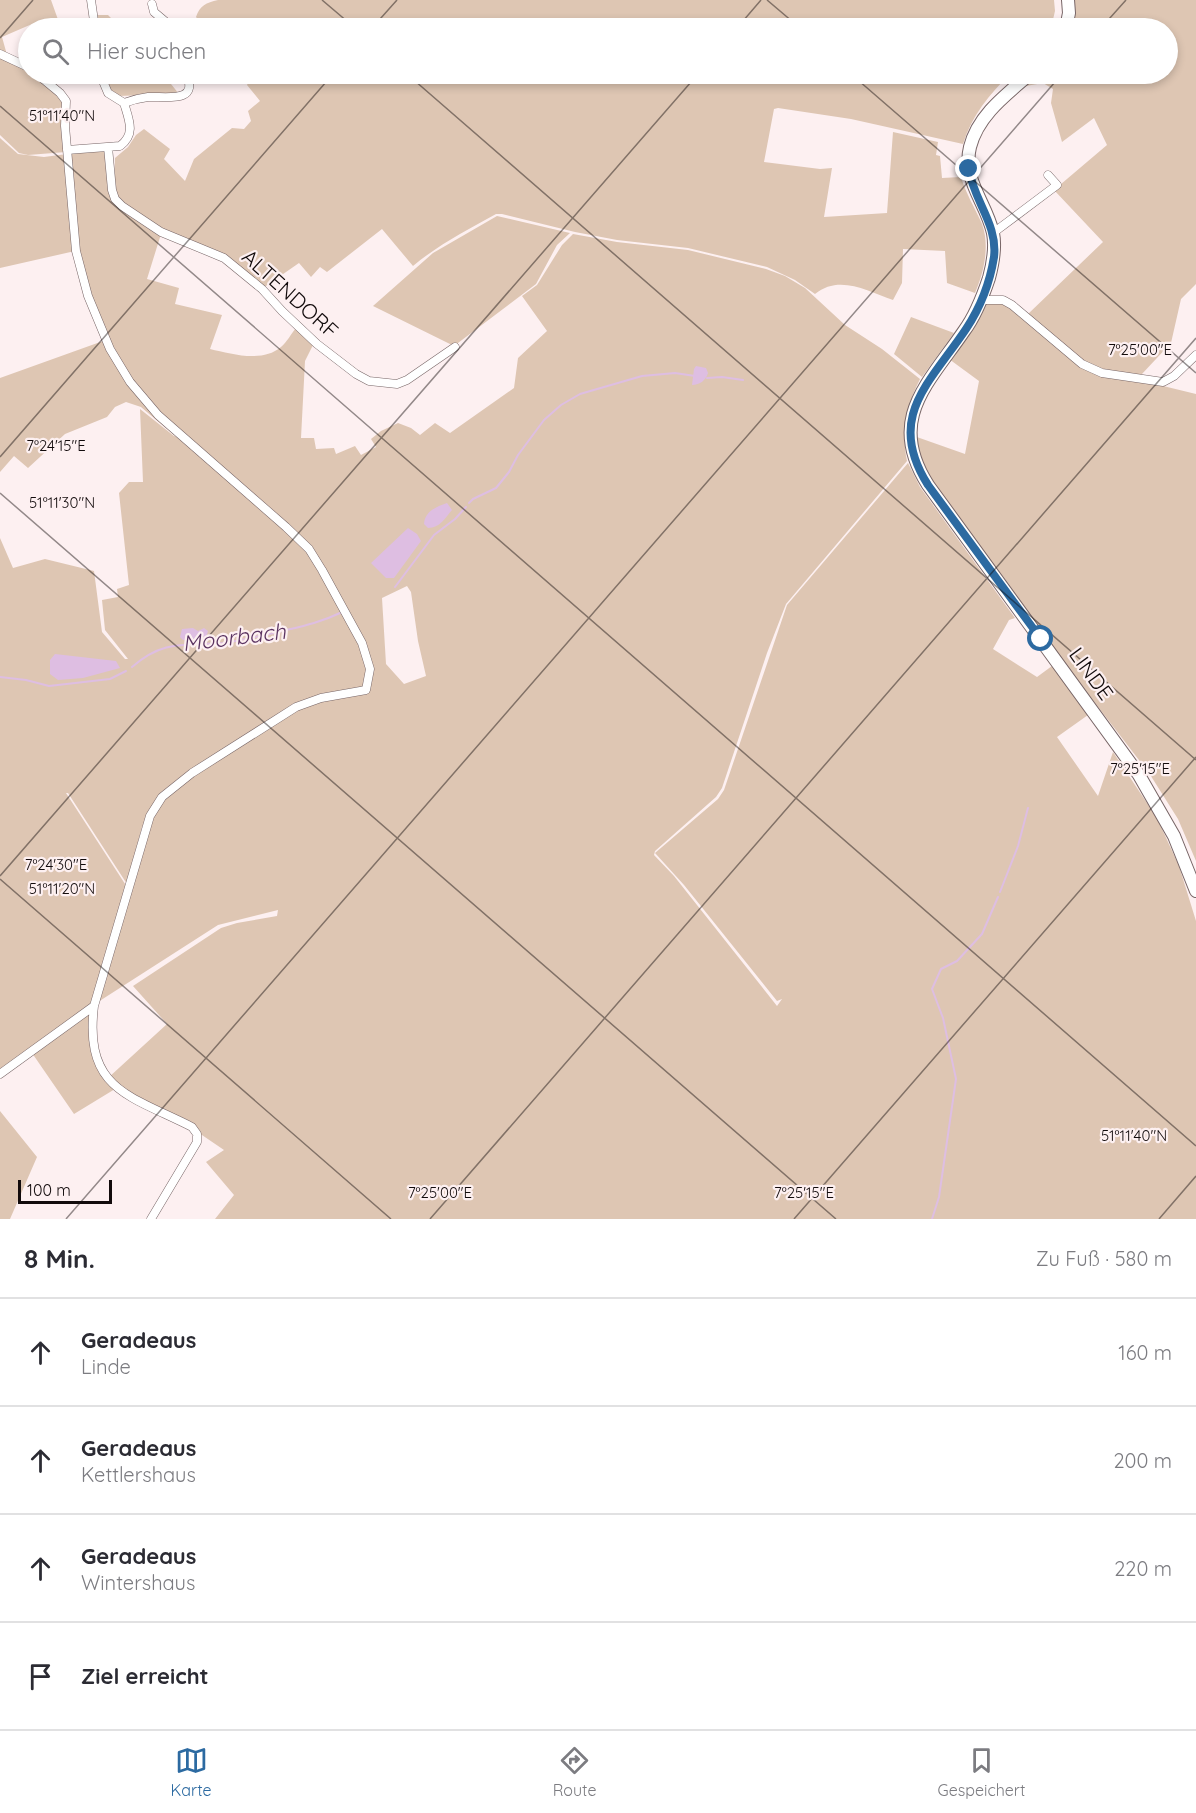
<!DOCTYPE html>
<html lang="de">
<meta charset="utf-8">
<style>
:root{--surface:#fff;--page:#f2f2f3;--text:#2b2b33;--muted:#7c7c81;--line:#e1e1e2;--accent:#2c6aa1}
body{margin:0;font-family:Quicksand,sans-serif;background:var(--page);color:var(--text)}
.scale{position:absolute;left:18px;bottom:15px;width:94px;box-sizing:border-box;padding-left:6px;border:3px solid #120b0c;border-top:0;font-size:16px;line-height:21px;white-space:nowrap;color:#120b0c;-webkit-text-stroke:4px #fdf0f1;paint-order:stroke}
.stop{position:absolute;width:18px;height:18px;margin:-14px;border:4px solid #2c6aa1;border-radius:50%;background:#fff}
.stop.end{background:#2c6aa1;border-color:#fff;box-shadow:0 2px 6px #0008}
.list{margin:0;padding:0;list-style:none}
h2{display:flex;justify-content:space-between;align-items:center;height:78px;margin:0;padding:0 24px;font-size:26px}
h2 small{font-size:20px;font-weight:400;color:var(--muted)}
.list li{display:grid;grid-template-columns:39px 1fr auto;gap:18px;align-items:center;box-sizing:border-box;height:108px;padding:0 24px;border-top:2px solid var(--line)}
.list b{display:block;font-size:22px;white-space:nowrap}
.list p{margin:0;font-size:20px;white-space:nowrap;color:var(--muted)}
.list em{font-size:20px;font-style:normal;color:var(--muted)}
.icon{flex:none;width:33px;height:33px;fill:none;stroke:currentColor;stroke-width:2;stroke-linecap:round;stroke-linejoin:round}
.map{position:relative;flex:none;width:1196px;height:1219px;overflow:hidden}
.search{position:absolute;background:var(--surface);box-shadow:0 3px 9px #0003;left:18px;right:18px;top:18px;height:66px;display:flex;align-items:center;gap:15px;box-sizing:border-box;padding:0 21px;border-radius:33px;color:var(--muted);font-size:22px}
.sheet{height:510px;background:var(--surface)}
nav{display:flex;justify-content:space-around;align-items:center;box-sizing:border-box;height:84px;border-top:2px solid var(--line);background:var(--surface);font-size:16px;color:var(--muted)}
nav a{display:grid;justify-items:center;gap:3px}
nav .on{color:var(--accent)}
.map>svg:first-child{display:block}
</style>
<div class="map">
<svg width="1196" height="1219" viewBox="0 0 1196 1219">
<rect width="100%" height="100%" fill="#fdf0f1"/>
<path fill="#dec6b3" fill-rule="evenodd" d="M0,0H51L61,28H34L32,24L2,37L7,55L0,53Z
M218,0H1054L1055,11L1051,28H205L196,17C200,5 206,3 218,0Z
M1074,0H1196V284L1181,299L1171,343L1141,375L1094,368L1083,364L1027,315L1103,242L1054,190L1107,145L1094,118L1062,142L1051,103L1053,89L1043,83L1020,87L1037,74H1168V28H1072L1075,13Z
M97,15H108L121,28H99Z
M0,55L28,69V74H36L64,99L66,152L28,155L19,153L0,135Z
M105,74H163L179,94L118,96L109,88Z
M241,74H1010C989,95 972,115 963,144L851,119L778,108L774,109L764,162L820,169L832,168L824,217L887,213L893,132L938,142L936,155L940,156L942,178L961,177C966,194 975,208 982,224C990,246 984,272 975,293L947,283L945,251L903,249L902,283L893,300C868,291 839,274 815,294L795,280L767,267L688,248L617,240L575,232L502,214H496C467,230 438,245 413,266L382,229L327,272L320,267L311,277L299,263L263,288L245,272L161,230L119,201L114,188L115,158L128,147L136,135L144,129L170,149L164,159L185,181L194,159L232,128L244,129L251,121L248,111L260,101L247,85L248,83Z
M0,138L18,154L44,157L67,154L75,251L0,268Z
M108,149L112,194L161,234L147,279L179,288L175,304L222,315L210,349C232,354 262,363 281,347C287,342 291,334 296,328L314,343L305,361L301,438H314L316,449L334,448L336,454L355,446L361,455L376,447L371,439L381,431L398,423L411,428L420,435L435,423L450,433L514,388L518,358L547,331L522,296L537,285L562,245L573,234L617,242L688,250L766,269L785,276L805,288L845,325L882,349L920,379C906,407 901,431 907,461L786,604L767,653L722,788L716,797L655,851L654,855L674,876L777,1006L782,999L777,1001L684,885L655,853L718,799L724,790L787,605L908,463L920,487L1015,618L1009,620L993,649L1037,677L1052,666L1088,715L1057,737L1098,796L1113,752L1157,818L1179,866L1196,921V1219H215L234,1195L206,1162L224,1150L199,1133L117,1088L108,1078L167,1024L133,986L221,928L237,923L277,916L278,910L218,925L98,1002L155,809L174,788L307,704L368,691C375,677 373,667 369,653L311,548L159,413L131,382L111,348L82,274L68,152ZM407,586L411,592L418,641L426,676L404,684L386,664L382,598Z
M497,216L570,233L557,245L536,284L454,346L373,306L433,253Z
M983,301H1003L1081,366L1196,394V861L1178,819L1149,773L1048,642L924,472L914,436L965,454L979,381L949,359Z
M911,317L954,333L922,377L894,354Z
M103,341L129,383L180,436L174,435L141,407L126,402L115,407L107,417L65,434L28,468L14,456L0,472V378Z
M140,409L174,436L180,437L308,551L344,613L364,655L367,672L364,686L356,690L313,698L206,762L148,815L142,827L127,884L68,793H66L127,887L91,1006L0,1072V538L13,568L45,559L94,571L102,632L125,659H128L105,630L102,600L118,597L117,589L129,585L119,493L129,482H143Z
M92,1010V1046L115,1089L74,1114L32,1053Z
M0,1111L37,1157L10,1219H0Z"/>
<path fill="#debee2" d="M696,366L706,368L708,373C706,380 700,385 692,385L694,369Z
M447,503L452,510C445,518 440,528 428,528L424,524C425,511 436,507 447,503Z
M408,528L417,534L421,541L394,578H386L371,563Z
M193,628L198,631L204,628L208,631L206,638L183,640L180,637L182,629Z
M55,654L116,661L120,668L83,678L58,680L50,674V660Z"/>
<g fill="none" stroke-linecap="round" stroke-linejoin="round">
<path stroke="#debee2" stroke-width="2" d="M707,378L722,377L743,380
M469,503L473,499L496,488L509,472L518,455L544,420L561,405L580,394L642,376L675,373L695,376
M395,587L434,535L455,519L466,507
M132,667C164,639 185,646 223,643C240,641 257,636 274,633C298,627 317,624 340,613
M0,677L26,680L49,686L110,679L126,671
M1000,892L1018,846L1028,808
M932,1219L939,1197L956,1079L943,1018L932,989L941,969L957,961L982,934L998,897"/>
<g stroke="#776566" stroke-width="9">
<path id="minor" d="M91,0L95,28
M152,4L154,12L173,28
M0,54L28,67
M37,74L60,93L66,101L65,126L76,251L88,296L110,349L130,382L158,415L286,527L309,549L322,570L362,643L370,669L366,690L321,698L296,707L192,773L162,797L150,816L94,1006C84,1090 129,1095 192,1127L197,1134V1142L151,1219
M124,103C132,100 140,98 148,97C165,96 200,104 186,74
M108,147L112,190L115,199L122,206L161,232L224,258L262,289L282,311L317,344L356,374L369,381L397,384L407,380L455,347
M67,150L120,146C136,134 129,120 124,103L108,93L100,74
M993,233L1057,185L1048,175
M981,300H1003L1012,305L1082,364L1102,373L1163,382L1174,376L1196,355
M0,1074L94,1006"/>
</g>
<g stroke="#776566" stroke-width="14">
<path id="primary" d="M1066,28L1069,13L1068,0
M1030,74C1007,94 978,115 970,147C962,180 986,202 993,233C996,248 993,263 989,278C983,296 976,315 964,331C928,384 886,419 928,485L1139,775L1174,836L1196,891"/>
</g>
<use href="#minor" stroke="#fff" stroke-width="8"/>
<use href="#primary" stroke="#fff" stroke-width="12"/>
</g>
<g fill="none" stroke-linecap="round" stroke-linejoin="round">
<path stroke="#2c6aa1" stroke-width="8" d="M969,169C973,200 998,224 994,257C990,282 980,308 966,329C930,383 885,417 928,485L1041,639"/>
</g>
<path fill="none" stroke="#120b0c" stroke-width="1.5" stroke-opacity="0.45" d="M322,0L355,28M767,0L800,28M372,28L397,0M737,28L761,0M1101,28L1126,0M0,38L33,0M407,74L1196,760M851,74L1196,373M0,106L1196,1146M0,457L333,74M0,493L836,1219M0,876L698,74M0,879L391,1219M66,1219L1062,74M430,1219L1196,338M794,1219L1196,757M1159,1219L1196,1176"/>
<g text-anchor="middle" stroke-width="4.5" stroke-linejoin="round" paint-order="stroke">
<g font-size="21" fill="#120b0c" stroke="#fdf0f1">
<text transform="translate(290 294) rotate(42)" y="7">ALTENDORF</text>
<text transform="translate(1091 674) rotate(54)" y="7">LINDE</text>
</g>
<g font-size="22" font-style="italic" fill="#5b3361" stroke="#fdf0f1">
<text transform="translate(234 637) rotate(-7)" y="8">Moorbach</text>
</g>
</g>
<g font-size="15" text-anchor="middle" fill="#120b0c" stroke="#fdf0f1" stroke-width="4.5" stroke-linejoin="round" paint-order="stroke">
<text x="62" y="121">51°11'40"N</text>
<text x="1140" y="355">7°25'00"E</text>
<text x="56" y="451">7°24'15"E</text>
<text x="62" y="508">51°11'30"N</text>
<text x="1140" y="774">7°25'15"E</text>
<text x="56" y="870">7°24'30"E</text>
<text x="62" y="894">51°11'20"N</text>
<text x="1134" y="1141">51°11'40"N</text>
<text x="440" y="1198">7°25'00"E</text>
<text x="804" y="1198">7°25'15"E</text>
</g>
</svg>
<div class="scale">100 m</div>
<div class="stop" style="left:1041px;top:639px"></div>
<div class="stop end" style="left:969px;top:169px"></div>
<div class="search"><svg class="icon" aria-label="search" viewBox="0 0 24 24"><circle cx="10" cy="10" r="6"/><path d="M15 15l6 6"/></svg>Hier suchen</div>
</div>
<section class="sheet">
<h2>8 Min.<small>Zu Fuß · 580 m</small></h2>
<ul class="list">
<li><svg class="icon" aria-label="ahead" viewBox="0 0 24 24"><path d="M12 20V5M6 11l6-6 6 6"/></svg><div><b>Geradeaus</b><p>Linde</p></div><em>160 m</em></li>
<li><svg class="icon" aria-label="ahead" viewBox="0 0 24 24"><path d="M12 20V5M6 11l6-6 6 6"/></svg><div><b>Geradeaus</b><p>Kettlershaus</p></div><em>200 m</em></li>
<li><svg class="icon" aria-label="ahead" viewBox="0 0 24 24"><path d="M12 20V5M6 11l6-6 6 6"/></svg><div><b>Geradeaus</b><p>Wintershaus</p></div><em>220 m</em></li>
<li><svg class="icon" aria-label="arrive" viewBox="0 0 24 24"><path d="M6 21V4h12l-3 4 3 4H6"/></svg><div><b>Ziel erreicht</b></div></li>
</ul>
</section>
<nav>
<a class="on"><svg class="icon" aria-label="map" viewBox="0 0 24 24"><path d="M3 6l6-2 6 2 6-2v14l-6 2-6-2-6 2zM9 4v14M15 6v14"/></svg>Karte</a>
<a><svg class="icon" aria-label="directions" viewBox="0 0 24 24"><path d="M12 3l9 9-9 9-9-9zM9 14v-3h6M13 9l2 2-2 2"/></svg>Route</a>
<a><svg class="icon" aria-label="saved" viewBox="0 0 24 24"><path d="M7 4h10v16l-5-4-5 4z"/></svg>Gespeichert</a>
</nav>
